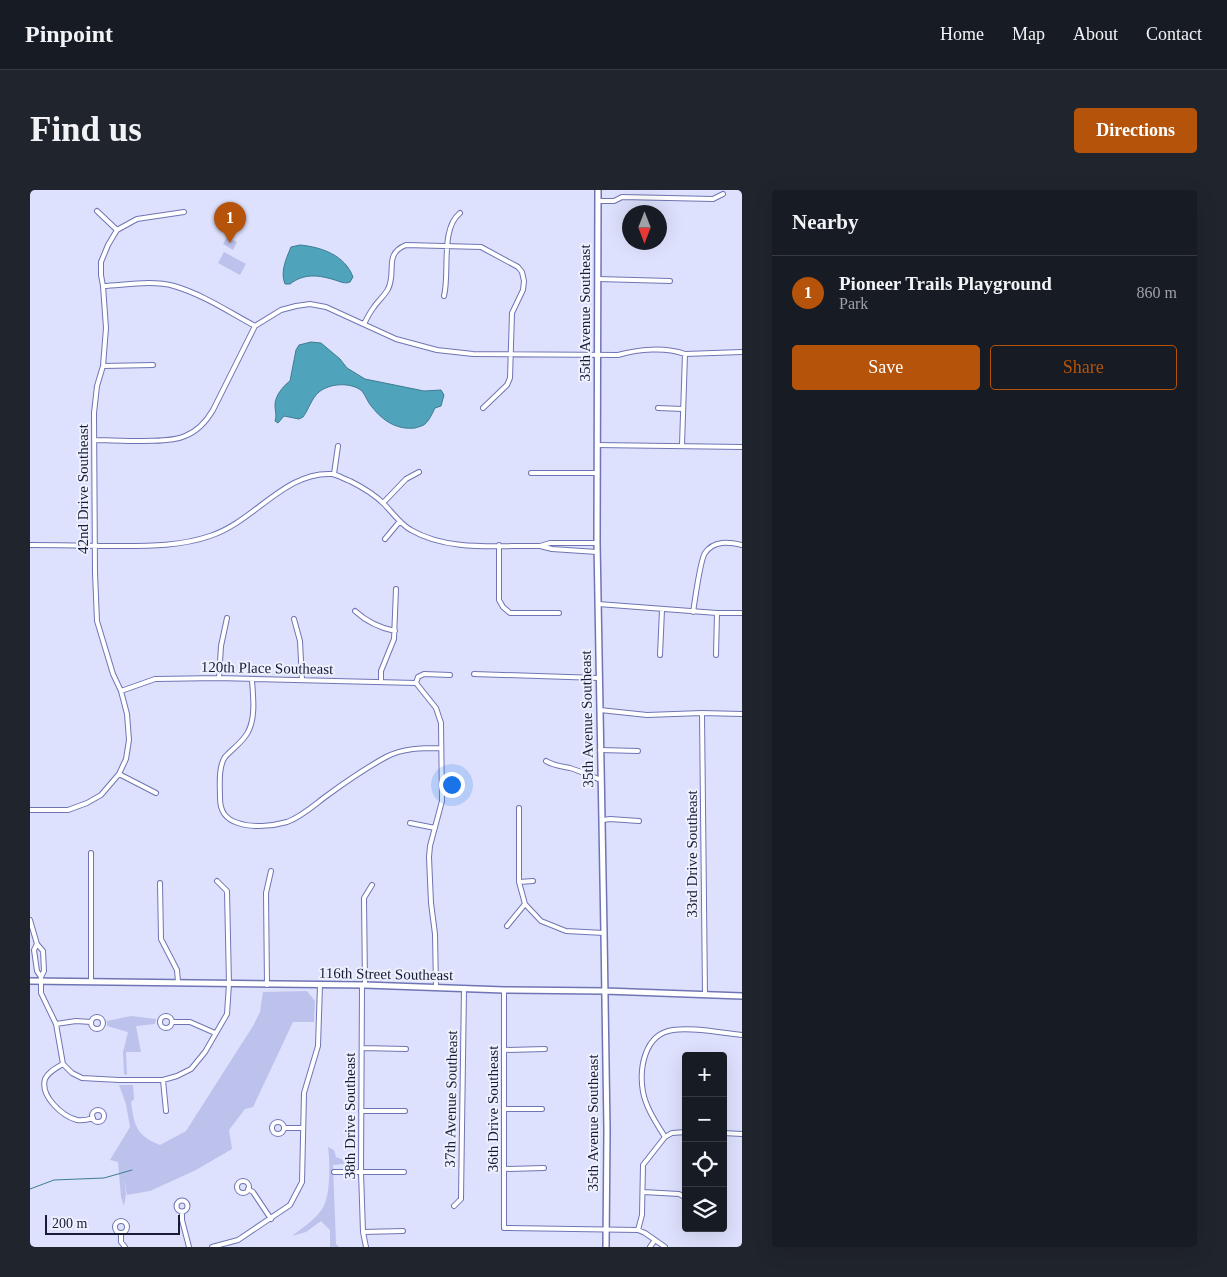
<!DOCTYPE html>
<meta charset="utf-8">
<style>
:root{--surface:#171b24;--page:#20242c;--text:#f1f3f6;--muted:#9ea1a6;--line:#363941;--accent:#b45309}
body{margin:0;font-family:Georgia,serif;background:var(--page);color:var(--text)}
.controls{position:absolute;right:15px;bottom:15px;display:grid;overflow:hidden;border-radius:5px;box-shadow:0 5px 20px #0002}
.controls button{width:45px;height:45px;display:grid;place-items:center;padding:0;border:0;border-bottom:1px solid var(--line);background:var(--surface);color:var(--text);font:25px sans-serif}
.compass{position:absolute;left:592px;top:15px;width:45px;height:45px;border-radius:50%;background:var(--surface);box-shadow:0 5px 20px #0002;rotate:180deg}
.scale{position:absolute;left:15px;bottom:12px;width:135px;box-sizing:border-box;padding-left:5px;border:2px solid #191b34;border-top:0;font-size:14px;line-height:18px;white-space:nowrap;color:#191b34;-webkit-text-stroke:4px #edf0fe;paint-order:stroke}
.you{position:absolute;left:421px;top:594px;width:18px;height:18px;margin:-12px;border:4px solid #fff;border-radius:50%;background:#1a73e8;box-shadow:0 0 0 8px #1a73e833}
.badge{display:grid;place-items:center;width:32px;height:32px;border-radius:50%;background:var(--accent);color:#fff;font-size:16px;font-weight:700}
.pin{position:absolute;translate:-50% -41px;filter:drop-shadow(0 1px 2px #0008)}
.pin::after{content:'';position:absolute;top:26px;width:18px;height:15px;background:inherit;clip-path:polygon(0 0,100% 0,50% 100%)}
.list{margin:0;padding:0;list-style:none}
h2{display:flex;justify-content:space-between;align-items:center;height:65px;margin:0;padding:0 20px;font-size:21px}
h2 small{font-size:16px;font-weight:400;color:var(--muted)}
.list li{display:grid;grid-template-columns:32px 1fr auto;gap:15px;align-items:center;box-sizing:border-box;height:75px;padding:0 20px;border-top:1px solid var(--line)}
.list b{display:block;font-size:19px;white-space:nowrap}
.list p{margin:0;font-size:16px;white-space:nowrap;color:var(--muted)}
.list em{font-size:16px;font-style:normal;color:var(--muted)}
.actions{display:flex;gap:10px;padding:15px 20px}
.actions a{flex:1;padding:11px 0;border:1px solid var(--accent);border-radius:5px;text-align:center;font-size:18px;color:var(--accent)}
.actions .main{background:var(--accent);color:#fff}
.icon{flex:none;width:28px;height:28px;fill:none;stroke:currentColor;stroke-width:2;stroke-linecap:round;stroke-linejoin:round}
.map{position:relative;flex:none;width:712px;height:1057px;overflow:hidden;border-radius:5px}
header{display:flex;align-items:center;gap:30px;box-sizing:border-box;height:70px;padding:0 25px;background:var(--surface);border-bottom:1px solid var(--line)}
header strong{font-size:24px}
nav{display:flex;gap:28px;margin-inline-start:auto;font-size:18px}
.intro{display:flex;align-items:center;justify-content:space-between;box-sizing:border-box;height:120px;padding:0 30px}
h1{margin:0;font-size:35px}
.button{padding:12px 22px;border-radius:5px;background:var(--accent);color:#fff;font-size:18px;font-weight:700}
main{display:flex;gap:30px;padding:0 30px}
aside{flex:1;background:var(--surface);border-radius:5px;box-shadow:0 5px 20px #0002}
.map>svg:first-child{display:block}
</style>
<header>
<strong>Pinpoint</strong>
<nav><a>Home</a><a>Map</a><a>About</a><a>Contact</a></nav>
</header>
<div class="intro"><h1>Find us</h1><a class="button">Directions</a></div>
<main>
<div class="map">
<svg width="712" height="1057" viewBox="0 0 712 1057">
<rect width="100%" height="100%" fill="#dde1fd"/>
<path fill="#bcc2eb" d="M197,47L207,52L203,60L193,54Z
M194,62L216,74L210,85L188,73Z
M277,801L285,811L284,832H263L223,917L215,919L199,940L202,959L166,980L120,1001L97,1005L94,988L96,1004L94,1016L91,1007L88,972L80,970L100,937L96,914L89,895H103L104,909L101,912C104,936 107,946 130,955L156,941L223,836L230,822L233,802Z
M101,826L126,829L125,834L106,836L111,862H96L97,885L94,884L93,862L98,842L77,836V831Z
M298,957L304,960L306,967L321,973L303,975L306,1054L309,1057H300V1040L291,1031L276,1042L262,1046C272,1038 285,1030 292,1019C301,1006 300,972 298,957Z"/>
<path fill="#4fa4bc" stroke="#3f7b93" d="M270,55C291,57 315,65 323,87L320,92C315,94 311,92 305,90C289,85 274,83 260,94H255C250,82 256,69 261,57Z
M281,152L291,153L310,169L317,178L335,189L394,201L411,200L414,205L411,216L405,218C403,222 399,231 395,234C393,236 388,237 385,238C367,240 353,231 342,217C338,213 336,206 332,201C321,192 300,193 289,202C281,209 279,219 273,227L269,229L254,226L248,233L245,231C247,225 245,221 245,215C245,206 253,196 260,191L266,160L269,155Z"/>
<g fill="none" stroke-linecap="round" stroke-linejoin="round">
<path stroke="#3f7b93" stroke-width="1" d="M0,999L24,990L74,988L102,980"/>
<g stroke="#6f75b4" stroke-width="6">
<path id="minor" d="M568,11H584L592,7L683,9L693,4
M87,40L107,29L154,22
M568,89L640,91
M73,96C96,95 122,90 144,96C172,104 199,122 225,136L251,120L266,116L280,114L296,117L366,149L407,160L443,164L588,165C609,159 635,157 655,164L712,162
M414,106C420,82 410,39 430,23
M334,134C337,128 340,122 344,117C348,111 355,105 358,99C367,82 353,64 376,55L451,57L488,77L492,82L494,91L493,100L482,123L480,188L477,195L453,218
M73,176L123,175
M628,218L653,219
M65,250C86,250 138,254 155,246C168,241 176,232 183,220L225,136
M567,255L712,257
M652,255L655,164
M501,283H567
M304,284L308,256
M353,313L376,289L389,282
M355,349L370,331
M0,355C30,355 60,356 91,356C121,356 151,356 180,346C224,332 255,281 302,284C308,285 314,289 320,291C332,297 344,304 354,314C363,323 370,334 381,340C419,362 468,355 510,356L520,353H567
M469,355V410L473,417L480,423H529
M510,356L522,359L567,362
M568,414L687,423H712
M325,421C336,431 350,438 365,441
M663,422C665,411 670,370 675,363C684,350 699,352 712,355
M264,429L270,451L272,490
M630,465L632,420
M686,465L687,423
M444,484L568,488
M189,488L191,456L197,428
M222,490C223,506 226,527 218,542C213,552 202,559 195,567C188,577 190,596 190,608C190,621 195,629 208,633C222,638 243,636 257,632C271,627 283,616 295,607C314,593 334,579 356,567C373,558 392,558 411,558
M351,491V481L364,449L366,399
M386,493L406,518L411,533L412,611L400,656L399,667L401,713L405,744L406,797
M386,493L388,487L394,484L420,485
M91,501L125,489L189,488L386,493
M570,520L617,525L672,523L712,524
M672,523L675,805
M570,560L608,561
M516,571C524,576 531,576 540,578C550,581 561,586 571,590
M89,584L126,603
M489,618V692L495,714L511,731L536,741L574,743
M0,620H38L57,613L71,605L89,584L96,569L99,550L97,524L91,501L83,484L67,431L65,383L64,223L67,196L73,176L76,138L73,96L71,85V72L78,55L87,40L67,21
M573,630L580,629L609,631
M380,633L405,638
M489,692L503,691
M130,693L131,749L147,780L148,792
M0,730L7,754L13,761L14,781L11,787
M477,736L495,714
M7,754L4,760L7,781L11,787V803L26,834L33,874
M61,791V663
M237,795L236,703L241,681
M332,795L331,982L333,1042L336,1057
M335,795L334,708L342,695
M474,800V1038L608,1040L615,1043L635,1057
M130 832a6 6 0 1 1 12 0a6 6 0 1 1-12 0Z
M61 833a6 6 0 1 1 12 0a6 6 0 1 1-12 0Z
M142,832H160L185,843
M26,834L46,831L61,832
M332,858L376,859
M474,860L515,859
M33,874L42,883L52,888L89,890H133L147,886L161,879L175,862L197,824L199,794L197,701L187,691
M33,874C26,878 18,882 15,889C10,906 32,926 47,930C52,931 57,930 63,928
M133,890L136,921
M474,919H512
M62 926a6 6 0 1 1 12 0a6 6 0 1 1-12 0Z
M331,921H375
M242 938a6 6 0 1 1 12 0a6 6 0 1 1-12 0Z
M254,938H272
M693,943L712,944
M635,947C627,934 616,918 613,902C609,879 614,844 643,840C665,837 690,843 712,845
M475,979L514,978
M304,982H374
M207 997a6 6 0 1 1 12 0a6 6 0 1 1-12 0Z
M218,999L223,1002L241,1029
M613,1002L649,1004L656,1008
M146.5 1016a5.5 5.5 0 1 1 11 0a5.5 5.5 0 1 1-11 0Z
M424,1016L431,1009L434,798
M152,1022V1030L159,1057
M85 1037a6 6 0 1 1 12 0a6 6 0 1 1-12 0Z
M608,1040L612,1025L613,975L635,947L642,943L656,942
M333,1042L373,1041
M91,1043V1052L95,1057
M182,1057L208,1050L260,1015L272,992L274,903L288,856L290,795
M620,1057L625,1050"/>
</g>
<g stroke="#6f75b4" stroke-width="8">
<path id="tertiary" d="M568,0L567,353L574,743L577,940L576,1057
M0,791L335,795L474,800L575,801L712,806"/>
</g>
<use href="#minor" stroke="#fff" stroke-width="4"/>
<use href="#tertiary" stroke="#fff" stroke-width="5"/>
</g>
<g text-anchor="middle" stroke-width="4" stroke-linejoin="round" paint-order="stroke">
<g font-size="15" fill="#191b34" stroke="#edf0fe">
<text transform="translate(555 123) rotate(-90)" y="5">35th Avenue Southeast</text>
<text transform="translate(53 299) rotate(-90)" y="5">42nd Drive Southeast</text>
<text transform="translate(237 478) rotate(1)" y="5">120th Place Southeast</text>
<text transform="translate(557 529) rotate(-91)" y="5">35th Avenue Southeast</text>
<text transform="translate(662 664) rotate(-90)" y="5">33rd Drive Southeast</text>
<text transform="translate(356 784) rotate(1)" y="5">116th Street Southeast</text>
<text transform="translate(421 909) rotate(-89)" y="5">37th Avenue Southeast</text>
<text transform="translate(463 919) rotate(-90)" y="5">36th Drive Southeast</text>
<text transform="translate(320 926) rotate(-90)" y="5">38th Drive Southeast</text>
<text transform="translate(563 933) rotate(-90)" y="5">35th Avenue Southeast</text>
</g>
</g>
</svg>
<div class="controls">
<button>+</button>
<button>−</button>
<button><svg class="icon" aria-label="locate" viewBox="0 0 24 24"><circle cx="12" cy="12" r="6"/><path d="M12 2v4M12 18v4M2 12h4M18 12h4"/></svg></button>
<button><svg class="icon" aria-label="layers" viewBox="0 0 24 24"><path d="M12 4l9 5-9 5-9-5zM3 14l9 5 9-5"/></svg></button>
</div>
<svg class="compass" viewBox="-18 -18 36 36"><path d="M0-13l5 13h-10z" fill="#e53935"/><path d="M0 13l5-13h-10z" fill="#9ea1a6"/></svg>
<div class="scale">200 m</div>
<div class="you"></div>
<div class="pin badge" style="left:200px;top:53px">1</div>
</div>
<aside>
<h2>Nearby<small></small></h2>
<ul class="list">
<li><span class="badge">1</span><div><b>Pioneer Trails Playground</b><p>Park</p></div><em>860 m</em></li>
</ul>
<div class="actions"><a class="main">Save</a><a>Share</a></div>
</aside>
</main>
